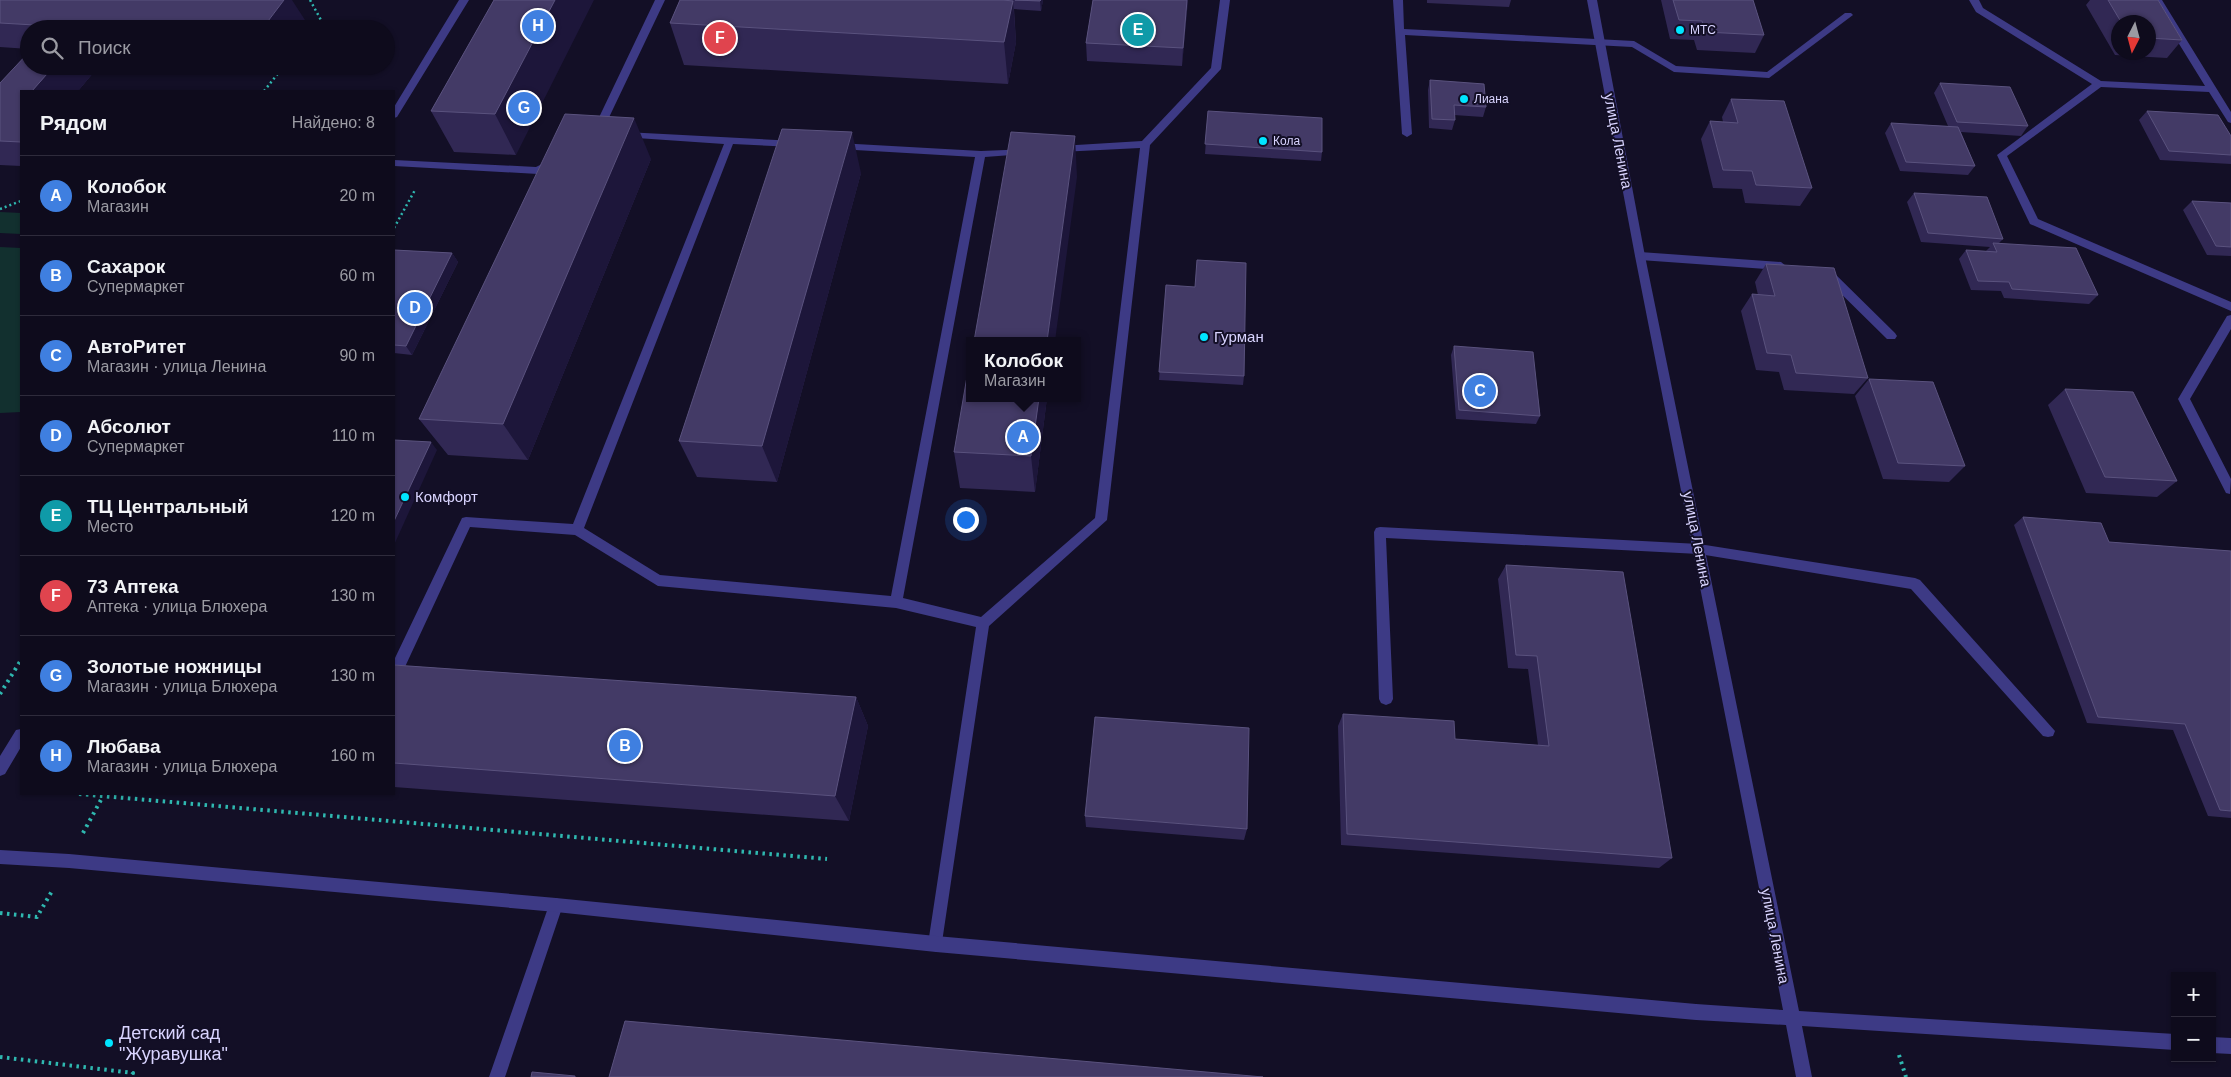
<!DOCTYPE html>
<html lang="ru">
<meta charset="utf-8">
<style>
:root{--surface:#0e0b1c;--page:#171425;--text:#f1f3f6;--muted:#9b9ba3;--line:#2e2b3b;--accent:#00e5ff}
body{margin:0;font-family:Helvetica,sans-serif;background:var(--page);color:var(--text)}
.controls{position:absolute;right:15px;bottom:15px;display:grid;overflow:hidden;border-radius:0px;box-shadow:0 1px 4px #0004}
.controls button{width:45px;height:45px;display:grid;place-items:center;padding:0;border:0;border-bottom:1px solid var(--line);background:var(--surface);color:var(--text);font:25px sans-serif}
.compass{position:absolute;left:2111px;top:15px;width:45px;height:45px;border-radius:50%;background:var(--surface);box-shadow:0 1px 4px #0004;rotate:186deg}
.you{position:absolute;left:965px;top:519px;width:18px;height:18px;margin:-12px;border:4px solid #fff;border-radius:50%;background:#1a73e8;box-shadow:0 0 0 8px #1a73e833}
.badge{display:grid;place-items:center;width:32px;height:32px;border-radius:50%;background:var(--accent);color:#fff;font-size:16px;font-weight:700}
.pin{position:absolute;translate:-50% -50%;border:2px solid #fff;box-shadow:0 1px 5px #0006}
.popup{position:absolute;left:966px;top:337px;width:115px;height:65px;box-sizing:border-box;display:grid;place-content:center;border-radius:0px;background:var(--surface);filter:drop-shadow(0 1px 4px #0005);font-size:16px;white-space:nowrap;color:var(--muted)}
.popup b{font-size:19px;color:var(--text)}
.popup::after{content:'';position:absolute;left:50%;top:100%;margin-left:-10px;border:10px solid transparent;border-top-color:var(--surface)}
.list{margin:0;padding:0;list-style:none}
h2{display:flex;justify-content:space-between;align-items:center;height:65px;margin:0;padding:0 20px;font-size:21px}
h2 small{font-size:16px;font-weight:400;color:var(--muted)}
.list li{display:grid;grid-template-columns:32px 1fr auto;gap:15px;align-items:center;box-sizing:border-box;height:80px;padding:0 20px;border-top:1px solid var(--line)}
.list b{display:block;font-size:19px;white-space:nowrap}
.list p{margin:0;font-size:16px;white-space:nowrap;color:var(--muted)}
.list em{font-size:16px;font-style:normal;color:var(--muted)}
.icon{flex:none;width:28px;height:28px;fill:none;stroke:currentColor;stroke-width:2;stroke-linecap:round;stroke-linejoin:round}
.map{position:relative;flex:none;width:2231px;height:1077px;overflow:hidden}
.search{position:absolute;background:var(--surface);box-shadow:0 1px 4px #0004;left:20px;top:20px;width:375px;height:55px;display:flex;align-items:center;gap:12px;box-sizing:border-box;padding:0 18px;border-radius:28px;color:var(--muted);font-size:19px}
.panel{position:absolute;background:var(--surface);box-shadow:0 1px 4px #0004;left:20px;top:90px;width:375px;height:705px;border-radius:0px}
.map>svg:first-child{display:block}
</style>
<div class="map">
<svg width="2231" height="1077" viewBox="0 0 2231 1077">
<rect width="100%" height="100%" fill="#130f26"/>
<path fill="#12302f" d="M0,212L21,213V234L0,233Z
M0,247L21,248V412L0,413Z"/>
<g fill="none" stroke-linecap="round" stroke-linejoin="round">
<path stroke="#2fb8b0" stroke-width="2.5" stroke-dasharray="2 3" stroke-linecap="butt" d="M310,0L321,20L314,29
M264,91L284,66
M0,209L21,201
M394,228L415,190"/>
<path stroke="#2fb8b0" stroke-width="4" stroke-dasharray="2.5 4.5" stroke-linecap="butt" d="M0,694L21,660
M79,794L827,859
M83,833L103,796
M0,913L37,917L52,891
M1899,1055L1906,1077
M0,1057L133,1073L131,1077"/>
<path fill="#3d3a85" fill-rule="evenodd" d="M655,0H665L603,130L601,132H595L593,130Z
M1220,0H1230L1221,69L1150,145L1107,520L989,626L941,949L936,952L931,949L928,944L976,627L896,608L658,586L575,535L470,527L404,669L394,670V658H395L462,518L466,517L573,524L724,144L622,137V133L625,132L795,141L800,144L795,147L733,144L584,528L660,575L891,596L975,157L838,149L833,146L838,143L981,151L1029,149V153L1025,154L985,157L903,598L981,617L1095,518L1140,148L1060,152L1055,149L1060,146L1142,141L1211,68Z
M1393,0H1403L1404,29L1634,41L1676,66L1767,72L1845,13H1851L1853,15L1769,78L1674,72L1632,47L1405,35L1412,134L1407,137L1402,134Z
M1969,0H1979L1983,8L2101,81L2205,86L2152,0H2162L2231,112V123L2228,122L2209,92L2101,87L2007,156L2038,219L2231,302V311L2030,224L1997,155L2092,84L1976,12Z
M552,159L556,160V164L538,174L394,166V160L536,167Z
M1640,252L1781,262L1786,266L1781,270L1640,260L1635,256Z
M1827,269L1831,270L1895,333L1897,336L1895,339H1887L1823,276L1822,273L1823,270Z
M2231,315V329L2190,399L2231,479L2230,494L2226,493L2178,399L2227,316Z
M1380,527L1699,544L1915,578L1920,580L2055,731L2053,736L2048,737L2043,736L1911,589L1699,554L1386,538L1393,699L1391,703L1386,705L1381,703L1379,699L1374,532L1376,528Z
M556,898L561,900L563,905L505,1077H489L549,905L551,900Z"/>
<path fill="#3d3a85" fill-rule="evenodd" d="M459,0H469L397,117L394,118V107Z
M1587,0H1597L1645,256L1799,1011L2175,1034V1050L1802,1026L1812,1077H1796L1786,1025L1696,1020L936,952L556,912L69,868L0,864V850L69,854L556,898L936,936L1696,1004L1783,1010L1635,256Z
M21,729V747L5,774L0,776V756L16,730Z
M2212,1037L2231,1038V1054L2212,1053Z"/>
</g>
<path fill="#312854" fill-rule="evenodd" d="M0,0L305,20L299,29H29V49L0,47Z
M494,0L516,155L454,152L431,111Z
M680,0H1043L1041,11L1014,9L1016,42L1008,84L684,65L670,23Z
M1093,0H1188L1182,66L1087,61L1086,43Z
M1427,0H1511L1509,7L1427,3Z
M1661,0H1753L1764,35L1755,53L1697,50L1694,40L1670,39Z
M2090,0H2158L2182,40L2167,58L2115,55L2086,5ZM2118,22H2148V52H2118Z
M99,66L78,91H21V166L0,165V83Z
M1430,80L1486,107L1483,117L1454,115L1455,120L1452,130L1429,128L1428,90Z
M1940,83L2028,126L2021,136L1961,132L1975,166L1968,175L1900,171L1885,133L1891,123L1948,126L1934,93Z
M1731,99L1812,188L1800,206L1745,203L1742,189L1713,188L1701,139L1710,121L1723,122L1722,117Z
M1208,111L1322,152L1321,161L1205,154Z
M2147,111L2231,136V164L2160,160L2139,120Z
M651,159L528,460L448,455L419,419Z
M861,173L777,482L697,477L679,441Z
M1914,193L2003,239L1999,243L2098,295L2089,304L2004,298L2001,291L1971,290L1959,259L1966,250L1986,251L1990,247L1921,242L1907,202Z
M2192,201L2231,203V256L2207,255L2183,210Z
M394,250L452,253L458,262L412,355L394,353Z
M1766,264L1868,378L1854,394L1784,390L1779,372L1756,370L1741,311L1752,294L1758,295L1755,282Z
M1166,285L1244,376L1243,385L1159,380Z
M1454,346L1540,416L1536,424L1456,419L1451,355Z
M1869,379L1965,466L1949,482L1883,479L1855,396Z
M2065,389L2177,481L2157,497L2086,493L2048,405Z
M969,398H1047L1035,492L960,488L954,452Z
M2023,517L2109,542L2231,551V818L2208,816L2173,730L2087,723L2014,525Z
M1506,565L1672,858L1659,868L1341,845L1338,726L1343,714L1455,739L1538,745L1528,669L1508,668L1498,579Z
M394,665L856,697L868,726L849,821L394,787Z
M1085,816L1247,829L1244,840L1086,827Z"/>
<path fill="#1d163a" d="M284,0H292L305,20L299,29H262Z
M555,0H594L516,155L495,114Z
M1041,0H1043L1041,11L1040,1Z
M1187,0H1188L1182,66L1183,48Z
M1013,1L1016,42L1008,84L1004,42Z
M54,66H99L78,91H32Z
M634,118L651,159L528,460L503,424Z
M852,132L861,173L777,482L762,446Z
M1075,136L1077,177L1055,341H1047Z
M452,253L458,262L412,355L406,346Z
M1039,398H1047L1035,492L1031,456Z
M431,442L437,450L394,545V521Z
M856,697L868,726L849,821L835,796Z"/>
<path fill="#433a66" stroke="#5a527e" d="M0,0H284L262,29H49L52,26L0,23Z
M494,0H555L495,114L431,111Z
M680,0H1003L1013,1L1004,42L670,23Z
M1015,0H1041L1040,1Z
M1093,0H1187L1183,48L1086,43Z
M1673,0H1753L1764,35L1705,32L1702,21L1679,20Z
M2108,0H2158L2182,40L2148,38V22H2121Z
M29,52V66H54L32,91H21V142L0,141V83Z
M1430,80L1484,84L1486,107L1454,105L1455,120L1432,119Z
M1940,83L2010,87L2028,126L1957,122Z
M1731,99L1784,101L1812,188L1756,185L1752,171L1723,170L1710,121L1738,123Z
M1208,111L1322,118V152L1205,144Z
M2147,111L2218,115L2231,136V155L2169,151Z
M565,114L634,118L503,424L419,419Z
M1891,123L1958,127L1975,166L1906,162Z
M782,129L852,132L762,446L679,441Z
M1011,132L1075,136L1047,341H974Z
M1914,193L1987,197L2003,239L1928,233Z
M2192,201L2231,203V247L2216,246Z
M1993,243L2076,248L2098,295L2012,289L2009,282L1978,281L1966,250L1997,252Z
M394,250L452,253L406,346L394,345Z
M1197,260L1246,263L1244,376L1159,372L1166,285L1195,287Z
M1766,264L1834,268L1868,378L1796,373L1791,355L1767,353L1752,294L1775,296Z
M1454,346L1533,352L1540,416L1459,410Z
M969,365V398H1039L1031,456L954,452Z
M1869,379L1933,382L1965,466L1898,463Z
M2065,389L2133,392L2177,481L2105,477Z
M394,440L431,442L394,521Z
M2023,517L2101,523L2109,542L2231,551V811L2220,810L2185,724L2098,717Z
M1506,565L1623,572L1672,858L1347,834L1343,714L1454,721L1455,739L1549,746L1537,656L1516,655Z
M394,665L856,697L835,796L394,763Z
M1095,717L1249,728L1247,829L1085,816Z
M625,1021L1263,1077H609Z
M532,1072L575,1076V1077H531Z"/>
<g fill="#00e5ff" stroke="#130f26" stroke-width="2">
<circle cx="1680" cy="30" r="5"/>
<circle cx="1464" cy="99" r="5"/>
<circle cx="1263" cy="141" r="5"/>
<circle cx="1204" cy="337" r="5"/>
<circle cx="405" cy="497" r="5"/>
<circle cx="109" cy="1043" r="5"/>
</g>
<g text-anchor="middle" stroke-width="4" stroke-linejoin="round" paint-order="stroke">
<g font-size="12" fill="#d9d4ff" stroke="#130f26" text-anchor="start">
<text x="1690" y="34">МТС</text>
<text x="1474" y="103">Лиана</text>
<text x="1273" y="145">Кола</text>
</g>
<g font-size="15" fill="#d9d4ff" stroke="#130f26">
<text transform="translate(1618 141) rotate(79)" y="5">улица Ленина</text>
<text transform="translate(1697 539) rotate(79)" y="5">улица Ленина</text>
<text transform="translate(1775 936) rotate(79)" y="5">улица Ленина</text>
</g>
<g font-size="15" fill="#d9d4ff" stroke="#130f26" text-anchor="start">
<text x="1214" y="342">Гурман</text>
<text x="415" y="502">Комфорт</text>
</g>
<g font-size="18" fill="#d9d4ff" stroke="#130f26" text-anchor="start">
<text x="119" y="1039">Детский сад<tspan x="119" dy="21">"Журавушка"</tspan></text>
</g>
</g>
</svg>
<div class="controls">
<button>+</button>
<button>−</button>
</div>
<svg class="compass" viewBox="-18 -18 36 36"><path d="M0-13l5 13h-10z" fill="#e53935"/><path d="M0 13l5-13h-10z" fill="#9b9ba3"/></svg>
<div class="you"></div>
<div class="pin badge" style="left:1023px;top:437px;background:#3f7fe0">A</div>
<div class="popup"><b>Колобок</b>Магазин</div>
<div class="pin badge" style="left:625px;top:746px;background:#3f7fe0">B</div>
<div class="pin badge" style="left:1480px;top:391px;background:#3f7fe0">C</div>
<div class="pin badge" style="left:415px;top:308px;background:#3f7fe0">D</div>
<div class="pin badge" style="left:1138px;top:30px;background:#0f9aa8">E</div>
<div class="pin badge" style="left:720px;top:38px;background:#e0444e">F</div>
<div class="pin badge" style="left:524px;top:108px;background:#3f7fe0">G</div>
<div class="pin badge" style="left:538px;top:26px;background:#3f7fe0">H</div>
<div class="search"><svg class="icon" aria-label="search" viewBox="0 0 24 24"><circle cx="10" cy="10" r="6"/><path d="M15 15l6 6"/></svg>Поиск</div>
<section class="panel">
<h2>Рядом<small>Найдено: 8</small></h2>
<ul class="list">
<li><span class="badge" style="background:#3f7fe0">A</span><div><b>Колобок</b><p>Магазин</p></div><em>20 m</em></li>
<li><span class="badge" style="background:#3f7fe0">B</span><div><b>Сахарок</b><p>Супермаркет</p></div><em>60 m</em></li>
<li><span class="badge" style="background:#3f7fe0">C</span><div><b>АвтоРитет</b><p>Магазин · улица Ленина</p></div><em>90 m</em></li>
<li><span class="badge" style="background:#3f7fe0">D</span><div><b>Абсолют</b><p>Супермаркет</p></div><em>110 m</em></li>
<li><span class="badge" style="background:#0f9aa8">E</span><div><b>ТЦ Центральный</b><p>Место</p></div><em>120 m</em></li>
<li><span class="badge" style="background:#e0444e">F</span><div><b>73 Аптека</b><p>Аптека · улица Блюхера</p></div><em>130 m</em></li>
<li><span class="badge" style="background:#3f7fe0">G</span><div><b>Золотые ножницы</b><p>Магазин · улица Блюхера</p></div><em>130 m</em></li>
<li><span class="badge" style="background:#3f7fe0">H</span><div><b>Любава</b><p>Магазин · улица Блюхера</p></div><em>160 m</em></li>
</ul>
</section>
</div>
